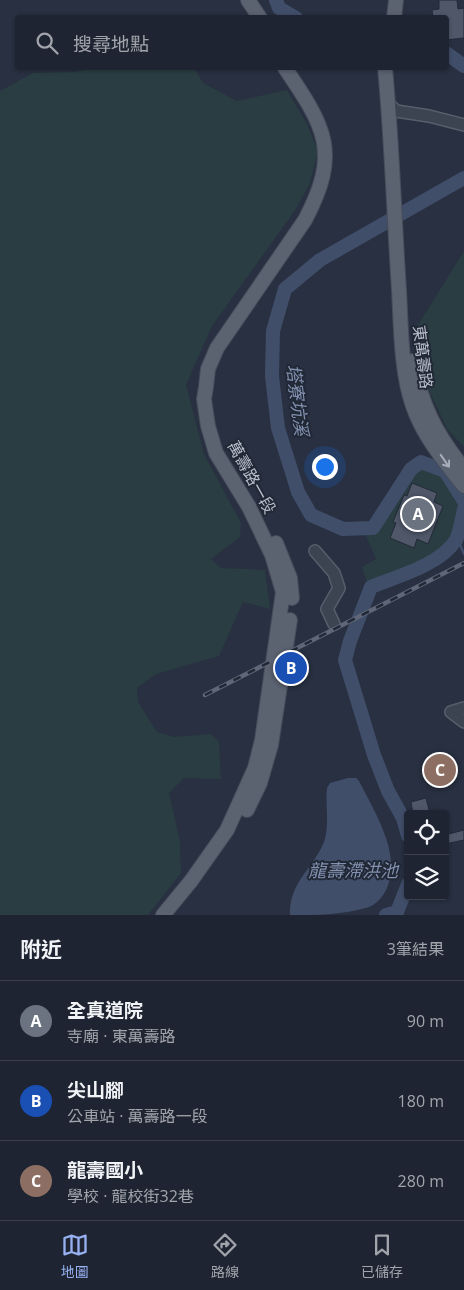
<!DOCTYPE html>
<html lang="zh-TW">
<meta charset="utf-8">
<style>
:root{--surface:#1e2431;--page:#2b303d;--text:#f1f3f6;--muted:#a1a4ab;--line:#3c414d;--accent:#97b1f2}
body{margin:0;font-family:"Open Sans","Noto Sans TC",sans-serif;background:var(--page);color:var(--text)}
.controls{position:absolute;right:15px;bottom:15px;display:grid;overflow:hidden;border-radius:5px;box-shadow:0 1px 4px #0004}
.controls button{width:45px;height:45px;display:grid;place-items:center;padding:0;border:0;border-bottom:1px solid var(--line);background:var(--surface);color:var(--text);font:25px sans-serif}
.you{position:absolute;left:324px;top:466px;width:18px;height:18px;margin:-12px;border:4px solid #fff;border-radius:50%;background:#1a73e8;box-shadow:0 0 0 8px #1a73e833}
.badge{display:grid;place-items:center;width:32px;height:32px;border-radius:50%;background:var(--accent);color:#fff;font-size:16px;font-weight:700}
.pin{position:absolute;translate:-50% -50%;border:2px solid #fff;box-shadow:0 1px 5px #0006}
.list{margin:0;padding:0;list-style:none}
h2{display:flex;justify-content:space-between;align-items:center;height:65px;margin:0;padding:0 20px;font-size:21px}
h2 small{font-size:16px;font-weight:400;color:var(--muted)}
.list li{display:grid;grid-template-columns:32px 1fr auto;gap:15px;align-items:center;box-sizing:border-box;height:80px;padding:0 20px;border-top:1px solid var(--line)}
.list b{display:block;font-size:19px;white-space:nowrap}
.list p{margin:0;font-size:16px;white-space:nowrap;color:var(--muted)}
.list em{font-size:16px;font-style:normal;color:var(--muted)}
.icon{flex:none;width:28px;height:28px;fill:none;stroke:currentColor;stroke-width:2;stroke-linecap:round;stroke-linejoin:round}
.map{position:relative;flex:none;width:464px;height:915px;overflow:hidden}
.search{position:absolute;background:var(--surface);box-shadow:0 1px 4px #0004;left:15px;right:15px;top:15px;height:55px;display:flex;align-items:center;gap:12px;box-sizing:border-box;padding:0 18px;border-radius:5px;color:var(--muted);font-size:19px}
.sheet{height:305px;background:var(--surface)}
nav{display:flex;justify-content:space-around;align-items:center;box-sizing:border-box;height:70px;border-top:1px solid var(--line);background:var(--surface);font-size:14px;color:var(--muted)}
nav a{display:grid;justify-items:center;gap:2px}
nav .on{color:var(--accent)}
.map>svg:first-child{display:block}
</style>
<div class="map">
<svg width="464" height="915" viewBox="0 0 464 915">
<rect width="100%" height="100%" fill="#283041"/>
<path fill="#2a3d42" d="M95,68H194L203,83L237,101L287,90L307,124L318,151L310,183L296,209L212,326L186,385L204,454L241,523L240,537L211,559L221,568L265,570L270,609L243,602L219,656L156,674L137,688L138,702L157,732L174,737L211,734L219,742L221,779L184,778L169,793L180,842L181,873L148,915H0V91L33,73L74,72Z
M464,251V447L447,429L425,381L415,330Z
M423,466L441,474L461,502C458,515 457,531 449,543C436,562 389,577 368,586L362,567L376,559L366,536L375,532L412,475Z"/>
<path fill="#414e6a" d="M348,778H356L359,781C374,811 402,854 387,888C383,897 376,905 366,908C341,915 316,915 290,915C289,882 313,869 324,842C330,825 325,806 327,788L330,783Z"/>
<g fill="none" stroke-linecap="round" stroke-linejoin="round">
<path stroke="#414e6a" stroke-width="2.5" d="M457,537L464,554"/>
<path stroke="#414e6a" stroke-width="14" d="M276,0L279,8L296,18
M446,53L464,66
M464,178L320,260L285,289L273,331L272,376L278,428L298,492L311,515L343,529L373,528L411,469L421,462L445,471L464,501
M408,836L403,818L388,791L374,755L345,660L350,641L371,587C398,576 440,565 456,540C460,531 462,519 464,509
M386,915L397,912L408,884"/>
</g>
<path fill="#4f5769" stroke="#232a38" d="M439,0H457L458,9L464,8V38L446,40V18H433L432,10L439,9Z
M412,483L437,493L434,502L443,506L428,544L417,539L414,548L390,538L396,523L393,522L404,495L407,496Z
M426,798L430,814H413L411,802Z
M464,830V840L445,844V835Z"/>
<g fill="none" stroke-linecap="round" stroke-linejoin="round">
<g stroke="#575e6b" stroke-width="14">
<path id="minor" d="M388,103L396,111L429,116L464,125
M315,551L334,573L339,588L327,609L334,624
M451,712L464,722
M451,712L464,708"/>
</g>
<g stroke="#464c5a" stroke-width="16">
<path id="major" d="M248,0L260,18
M394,18L396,0
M385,68C392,141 394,216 399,290C401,326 401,373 413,406C423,436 445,462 464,486
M413,361C421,405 436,434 464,469
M276,543L290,578L292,598
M247,810L260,783L271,745L290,620
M163,915L191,881L227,830L255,768L262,740L283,592L272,555L249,507L216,453L208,426L204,399L206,387L208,369L217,348L305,220C341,152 325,127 285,68"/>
</g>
<use href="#minor" stroke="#3c4351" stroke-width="11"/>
<use href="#major" stroke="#5b6270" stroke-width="14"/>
<g stroke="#5f6677" stroke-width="4.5">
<path id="rail" d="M205,695L464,563"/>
</g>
<use href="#rail" stroke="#212836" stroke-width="2.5" stroke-dasharray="8" stroke-linecap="butt"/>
</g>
<defs><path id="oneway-shaft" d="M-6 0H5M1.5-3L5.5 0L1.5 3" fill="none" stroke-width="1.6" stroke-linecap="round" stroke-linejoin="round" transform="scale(1.25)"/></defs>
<use stroke="#a6acb9" href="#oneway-shaft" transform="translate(445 461) rotate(55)"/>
<g text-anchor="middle" stroke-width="4" stroke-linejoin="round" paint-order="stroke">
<g font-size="16" fill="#b9becb" stroke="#212836">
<text transform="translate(423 357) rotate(83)" y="6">東萬壽路</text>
<text transform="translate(252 477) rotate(61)" y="6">萬壽路一段</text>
</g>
<g font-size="18" font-style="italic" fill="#8391b0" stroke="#212836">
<text transform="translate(297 400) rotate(83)" y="6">塔寮坑溪</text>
<text x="353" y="877">龍壽滯洪池</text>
</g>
</g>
</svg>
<div class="controls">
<button><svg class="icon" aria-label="locate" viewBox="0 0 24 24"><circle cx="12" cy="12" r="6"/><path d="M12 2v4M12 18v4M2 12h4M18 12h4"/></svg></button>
<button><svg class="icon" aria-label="layers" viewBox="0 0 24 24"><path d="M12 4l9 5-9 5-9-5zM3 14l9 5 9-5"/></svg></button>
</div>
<div class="you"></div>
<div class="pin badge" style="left:418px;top:514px;background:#6b7280">A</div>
<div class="pin badge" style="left:291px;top:668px;background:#1a4fb4">B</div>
<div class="pin badge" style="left:440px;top:770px;background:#8d6e63">C</div>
<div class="search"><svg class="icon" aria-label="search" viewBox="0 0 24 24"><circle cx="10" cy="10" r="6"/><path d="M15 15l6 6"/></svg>搜尋地點</div>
</div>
<section class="sheet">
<h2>附近<small>3筆結果</small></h2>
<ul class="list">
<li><span class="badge" style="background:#6b7280">A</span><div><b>全真道院</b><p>寺廟 · 東萬壽路</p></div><em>90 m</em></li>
<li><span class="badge" style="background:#1a4fb4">B</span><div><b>尖山腳</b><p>公車站 · 萬壽路一段</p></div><em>180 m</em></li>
<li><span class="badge" style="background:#8d6e63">C</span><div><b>龍壽國小</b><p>學校 · 龍校街32巷</p></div><em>280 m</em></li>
</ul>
</section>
<nav>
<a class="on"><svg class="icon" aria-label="map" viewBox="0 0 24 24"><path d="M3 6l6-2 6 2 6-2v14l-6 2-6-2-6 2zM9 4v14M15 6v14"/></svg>地圖</a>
<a><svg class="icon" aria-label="directions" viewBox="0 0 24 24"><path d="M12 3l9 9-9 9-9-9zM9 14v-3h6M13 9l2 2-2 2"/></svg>路線</a>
<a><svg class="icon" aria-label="saved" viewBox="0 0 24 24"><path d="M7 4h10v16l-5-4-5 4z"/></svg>已儲存</a>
</nav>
